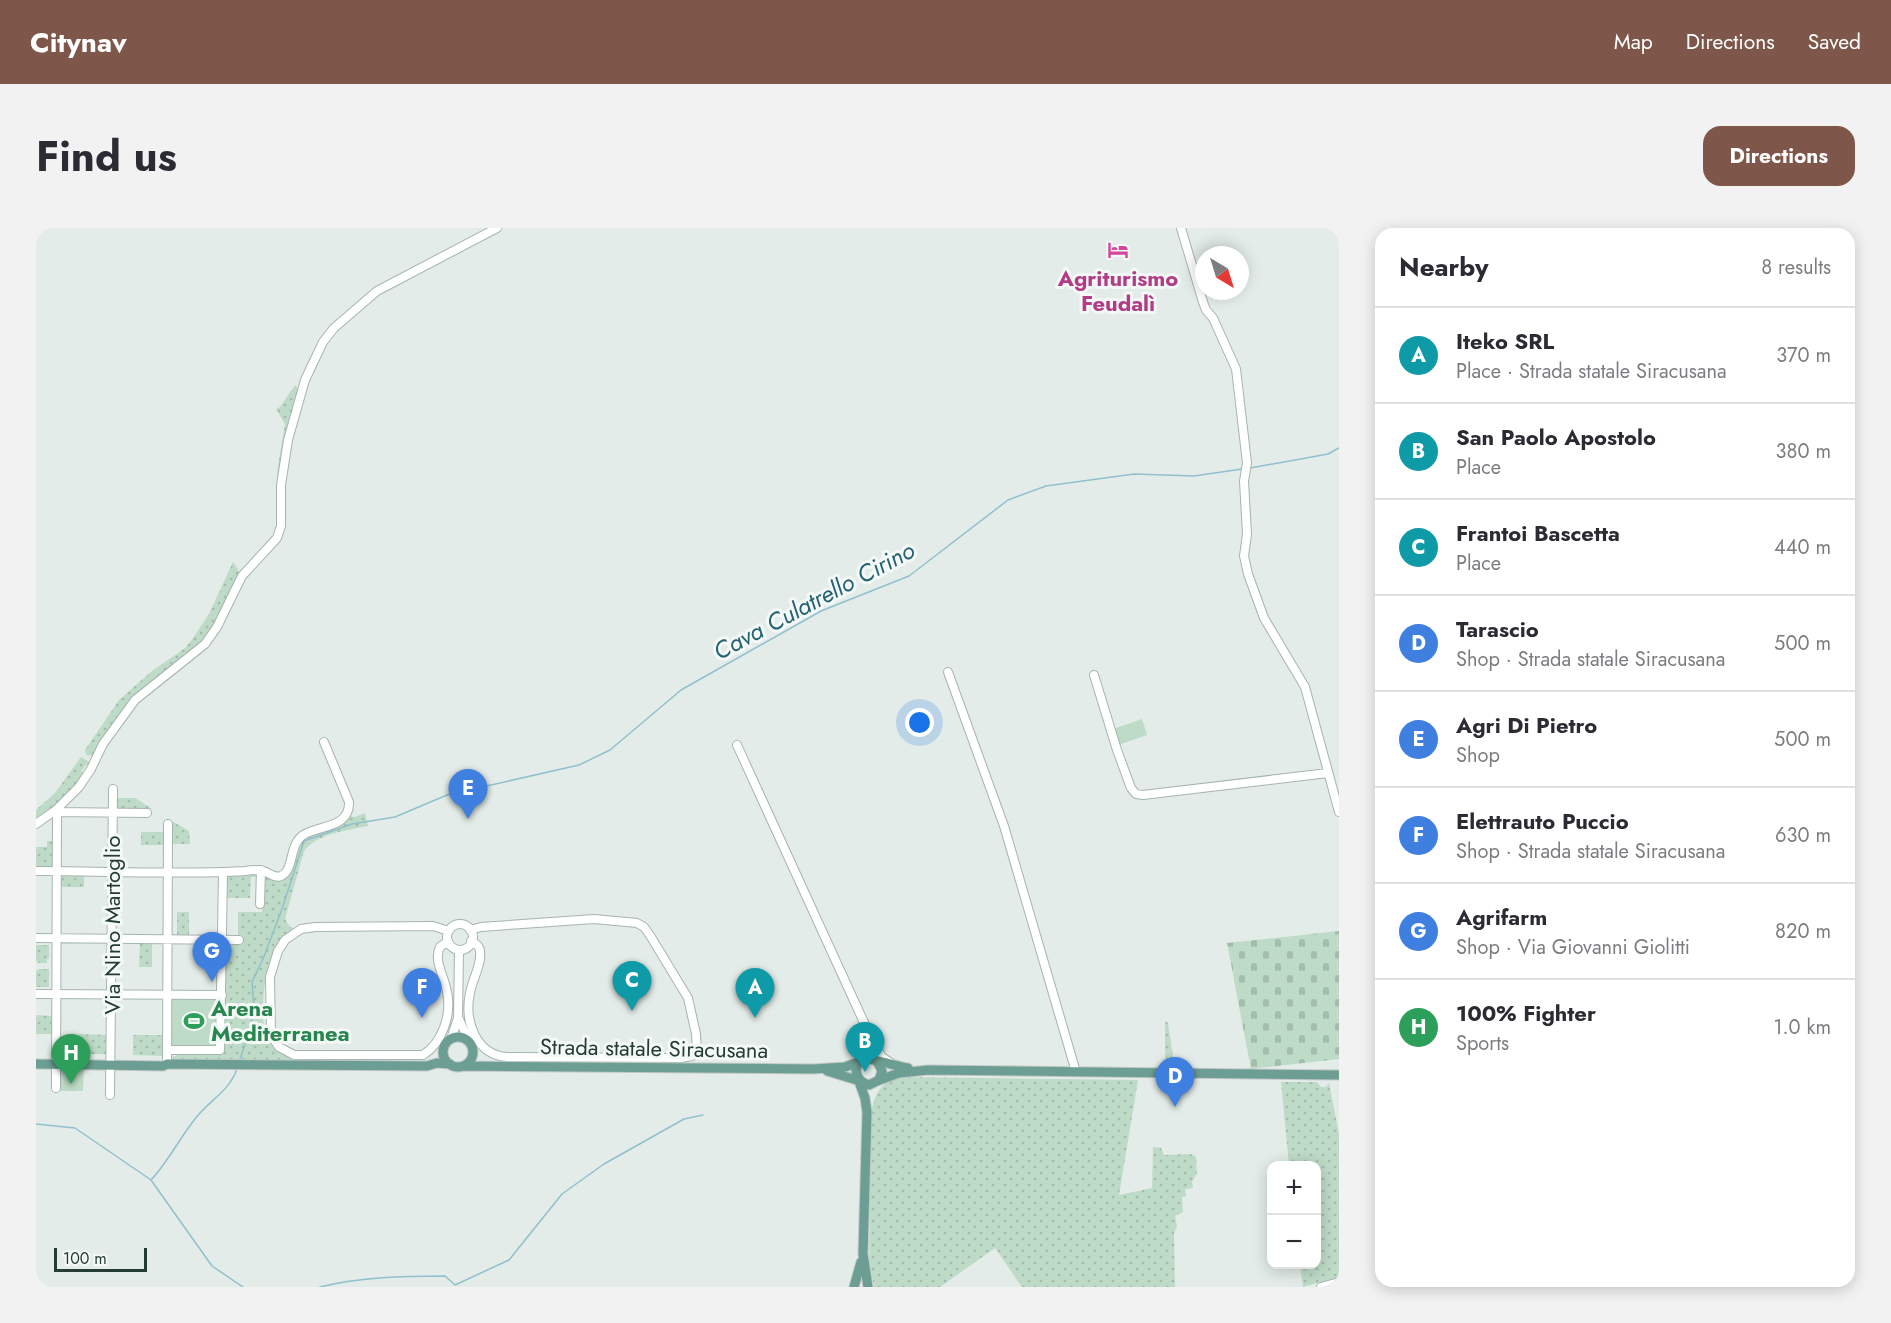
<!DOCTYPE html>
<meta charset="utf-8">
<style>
:root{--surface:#fff;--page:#f2f2f3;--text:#2b2b33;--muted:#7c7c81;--line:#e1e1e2;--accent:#7f564a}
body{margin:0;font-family:Jost,sans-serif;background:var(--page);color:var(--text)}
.controls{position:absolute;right:18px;bottom:18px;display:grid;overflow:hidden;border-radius:12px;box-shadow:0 3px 15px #0003}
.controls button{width:54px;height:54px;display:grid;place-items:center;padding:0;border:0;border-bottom:2px solid var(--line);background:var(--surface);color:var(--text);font:30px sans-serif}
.compass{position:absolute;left:1159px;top:18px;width:54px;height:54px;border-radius:50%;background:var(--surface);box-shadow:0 3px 15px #0003;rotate:142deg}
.scale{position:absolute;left:18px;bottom:15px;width:93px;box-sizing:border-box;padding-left:6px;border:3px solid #243c36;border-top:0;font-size:16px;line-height:21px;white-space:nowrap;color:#243c36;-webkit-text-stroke:4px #f4f8f6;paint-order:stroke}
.you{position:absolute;left:884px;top:495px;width:21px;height:21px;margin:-15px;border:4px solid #fff;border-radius:50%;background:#1a73e8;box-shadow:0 0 0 9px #1a73e833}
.badge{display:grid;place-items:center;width:39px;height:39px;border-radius:50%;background:var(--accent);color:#fff;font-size:20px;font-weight:700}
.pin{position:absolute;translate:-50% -50px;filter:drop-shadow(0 2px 3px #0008)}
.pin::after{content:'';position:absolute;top:32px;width:21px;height:18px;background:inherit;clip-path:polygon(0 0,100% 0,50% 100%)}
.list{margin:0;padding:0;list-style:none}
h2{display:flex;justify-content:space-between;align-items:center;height:78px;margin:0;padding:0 24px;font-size:26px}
h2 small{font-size:20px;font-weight:400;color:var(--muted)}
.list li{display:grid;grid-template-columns:39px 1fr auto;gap:18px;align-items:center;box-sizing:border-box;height:96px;padding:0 24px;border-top:2px solid var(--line)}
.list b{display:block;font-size:22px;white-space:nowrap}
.list p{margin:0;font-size:20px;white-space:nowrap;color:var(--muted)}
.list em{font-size:20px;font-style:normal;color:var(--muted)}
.map{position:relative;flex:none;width:1303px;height:1059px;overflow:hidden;border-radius:18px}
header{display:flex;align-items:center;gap:36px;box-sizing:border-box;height:84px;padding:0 30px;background:var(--accent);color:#fff}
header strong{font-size:28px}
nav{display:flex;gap:33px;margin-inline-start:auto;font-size:21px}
.intro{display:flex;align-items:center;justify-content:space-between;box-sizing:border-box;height:144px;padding:0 36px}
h1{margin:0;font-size:42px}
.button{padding:15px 27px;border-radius:18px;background:var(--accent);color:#fff;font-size:21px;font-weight:700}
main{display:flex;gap:36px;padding:0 36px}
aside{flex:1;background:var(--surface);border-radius:18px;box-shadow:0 3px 15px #0003}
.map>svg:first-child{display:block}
</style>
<header>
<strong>Citynav</strong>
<nav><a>Map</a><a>Directions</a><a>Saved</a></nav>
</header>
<div class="intro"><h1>Find us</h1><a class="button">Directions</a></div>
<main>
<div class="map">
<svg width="1303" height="1059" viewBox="0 0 1303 1059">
<defs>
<pattern id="grass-dots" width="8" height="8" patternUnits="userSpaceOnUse" patternTransform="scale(1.5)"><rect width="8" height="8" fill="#bedbc7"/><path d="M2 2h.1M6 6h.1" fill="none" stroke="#a3bdac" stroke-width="1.8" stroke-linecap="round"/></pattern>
<pattern id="cemetery-stones" width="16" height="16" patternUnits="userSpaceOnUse" patternTransform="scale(1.5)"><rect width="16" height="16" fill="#bedbc7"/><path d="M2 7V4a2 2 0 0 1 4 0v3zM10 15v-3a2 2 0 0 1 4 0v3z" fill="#a3bdac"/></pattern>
</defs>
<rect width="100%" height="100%" fill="#e3ece8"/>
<path fill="url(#grass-dots)" d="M259,157L262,161V167L242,274L240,275L242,238L249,196L240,181L244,179Z
M197,334L202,341L203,349L175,403L166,415L96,470L63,516L57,528L50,527L49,522L83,472L116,443L149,420L155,413L173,386Z
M45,529L55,535L54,538L50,537L45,543L50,546L21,578L0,592V582L19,565Z
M81,570H99L116,581H80Z
M329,585L332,598C312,602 280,606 268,623L249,691L254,699L257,700C252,706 245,711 241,717C229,736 222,789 231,809C236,820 244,825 255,830L254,833H134L135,829L146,826L187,823L189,715L206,712L208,709L202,708V684H226L227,645L243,651L264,612L313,588L319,589Z
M136,593L153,603L154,616H136Z
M17,598L18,640H0V619H11V613H17Z
M105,604H128V617H105Z
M221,645V649H215L214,670H190V647Z
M24,646H48V659H24Z
M141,684H153V707H141Z
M104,716H116V739H103Z
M0,717H13V731H11V735H2L0,733Z
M3,741H13V759H0V743Z
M0,787L16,788V806H0Z
M1129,793L1132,795L1139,842H1137L1129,830Z
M42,806L71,807V826H41Z
M97,807H127L126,828L97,827Z
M866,849L1102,852L1083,967L1116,960L1117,919L1125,920L1128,927L1155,926L1160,929L1161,945L1156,954L1157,960L1149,961L1150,968L1146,969L1147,984L1139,988L1141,998L1138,1005L1139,1059H986L959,1020L904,1059H838L833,1032L835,885C839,865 845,853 866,849Z
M1245,854H1281L1285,859H1290L1293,855L1303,906V1049L1267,1059L1264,1037L1280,1036V938L1253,937Z"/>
<path fill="url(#cemetery-stones)" d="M1303,703V831L1215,841L1191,715Z"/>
<path fill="#bedbc7" d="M1106,491L1111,507L1082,517L1077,501Z
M135,771H179L182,774L181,819H135Z
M23,839L29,842L33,839H48L47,863H23Z"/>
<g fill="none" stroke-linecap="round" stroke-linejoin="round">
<path stroke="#90c0cc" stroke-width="1.5" d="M1214,240L1292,226L1303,220
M203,834L214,802L218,780L216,754L227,731L246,681L268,613L316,596L359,589L411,567L543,537L574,522L645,462L785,383L873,348L972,272L1010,258L1098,246L1158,248L1206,241
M0,896L39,900L115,952L176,1038L207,1059
M115,952C132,934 143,911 159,891C172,873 193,864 201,841
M284,1059C324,1049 368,1048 409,1048L419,1057L473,1032L526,966L568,936L648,891L667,887"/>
<g stroke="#a6b4af" stroke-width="10">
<path id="minor" d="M1145,0L1167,74L1170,82L1177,90L1200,141L1211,235L1208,253L1211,306L1208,328L1212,346L1228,390L1269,459L1303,584
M912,444L968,598L1040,844
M1058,447L1081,522L1095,560L1100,566L1107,567L1292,545
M701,517L836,812L846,829L855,835
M20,582L21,584L111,585
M0,596L20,582L43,559L55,541L67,516L99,472L169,416L181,399L206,348L241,310L245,298V257L252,212L269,152L287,114L298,100L341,63L461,0
M0,643C70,643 141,647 210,643C215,642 220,642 224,642C231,643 238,651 245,648C259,642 252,615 269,606C286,597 314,599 313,574L288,514
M224,676L225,642
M411 709a13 13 0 1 1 26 0a13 13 0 1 1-26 0Z
M434,702L445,699L558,691L601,695L608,699L615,709L652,770L660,806L661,823L656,828L644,830L471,829C440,827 428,793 434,765C436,752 446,736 444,724C444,718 440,716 435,713
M0,710L203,712
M412,713L404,719C397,732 409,750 411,764C416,787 406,815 387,827H258L243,819L235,807L234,749L242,723L249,712L265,701L279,699L397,698L413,703
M0,766L186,767
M423,791L434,816
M415,811L422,790L423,722
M131,822H184L187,644
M131,836L132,596
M20,860L21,584
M74,867L77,561
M1285,1059L1303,1054"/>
</g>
<g stroke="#c2c8c7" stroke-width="11">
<path id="major" d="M407 824a15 15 0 1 1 30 0a15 15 0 1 1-30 0Z
M841,833L846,843L843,852L833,857C819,854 814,835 830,831C835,830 864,839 872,840
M0,836L127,838L131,836L391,838L401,835L414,836
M427,838L777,841L809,839L825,833
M791,843L824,853
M822,851L829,870L831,884L827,1026L832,1059
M841,853L863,845L892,842L1303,847
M818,1059L825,1034"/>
</g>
<use href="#minor" stroke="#fff" stroke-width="8"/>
<use href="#major" stroke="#6c9e93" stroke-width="9"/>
</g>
<defs>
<g id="hotel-bare" transform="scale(1.62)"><path d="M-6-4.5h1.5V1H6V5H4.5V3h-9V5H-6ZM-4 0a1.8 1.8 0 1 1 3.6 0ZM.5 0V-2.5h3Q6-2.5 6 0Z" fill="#d1479c" stroke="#f4f8f6" stroke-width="2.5" paint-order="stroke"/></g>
<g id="stadium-bare" transform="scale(1.62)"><path d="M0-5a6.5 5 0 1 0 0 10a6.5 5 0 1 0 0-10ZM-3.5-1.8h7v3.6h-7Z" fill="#2e9e5b" stroke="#f4f8f6" stroke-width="2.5" paint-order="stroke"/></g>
</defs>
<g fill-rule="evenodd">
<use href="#hotel-bare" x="1082" y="22"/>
<use href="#stadium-bare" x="158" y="793"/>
</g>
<g text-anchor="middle" stroke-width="6" stroke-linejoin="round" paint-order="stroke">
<g font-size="22" font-weight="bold" fill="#b23c85" stroke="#f4f8f6">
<text x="1082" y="58">Agriturismo<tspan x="1082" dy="25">Feudalì</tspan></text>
</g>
<g font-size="22" fill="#243c36" stroke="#f4f8f6">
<text transform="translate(76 697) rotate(-90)" y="8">Via Nino Martoglio</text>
<text transform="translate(618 820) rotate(1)" y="8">Strada statale Siracusana</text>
</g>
<g font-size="22" font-weight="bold" fill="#27864d" stroke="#f4f8f6" text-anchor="start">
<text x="175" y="788">Arena<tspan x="175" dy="25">Mediterranea</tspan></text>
</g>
<g font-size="24" font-style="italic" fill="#236273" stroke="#f4f8f6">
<text transform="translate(778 373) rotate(-28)" y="8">Cava Culatrello Cirino</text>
</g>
</g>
</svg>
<div class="controls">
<button>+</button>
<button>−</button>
</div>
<svg class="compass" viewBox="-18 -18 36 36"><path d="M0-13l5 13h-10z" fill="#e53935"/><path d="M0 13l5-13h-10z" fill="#7c7c81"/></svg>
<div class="scale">100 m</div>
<div class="you"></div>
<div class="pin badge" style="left:719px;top:790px;background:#0f9aa8">A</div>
<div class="pin badge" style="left:829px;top:844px;background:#0f9aa8">B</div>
<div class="pin badge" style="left:596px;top:783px;background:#0f9aa8">C</div>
<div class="pin badge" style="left:1139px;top:879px;background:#3f7fe0">D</div>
<div class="pin badge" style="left:432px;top:591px;background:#3f7fe0">E</div>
<div class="pin badge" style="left:386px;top:790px;background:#3f7fe0">F</div>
<div class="pin badge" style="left:176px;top:754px;background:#3f7fe0">G</div>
<div class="pin badge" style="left:35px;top:856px;background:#2e9e5b">H</div>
</div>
<aside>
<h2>Nearby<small>8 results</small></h2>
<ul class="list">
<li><span class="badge" style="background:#0f9aa8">A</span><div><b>Iteko SRL</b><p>Place · Strada statale Siracusana</p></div><em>370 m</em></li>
<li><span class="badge" style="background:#0f9aa8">B</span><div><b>San Paolo Apostolo</b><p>Place</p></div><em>380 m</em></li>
<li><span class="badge" style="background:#0f9aa8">C</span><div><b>Frantoi Bascetta</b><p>Place</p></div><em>440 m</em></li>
<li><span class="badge" style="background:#3f7fe0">D</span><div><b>Tarascio</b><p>Shop · Strada statale Siracusana</p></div><em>500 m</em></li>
<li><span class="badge" style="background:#3f7fe0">E</span><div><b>Agri Di Pietro</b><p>Shop</p></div><em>500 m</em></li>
<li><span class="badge" style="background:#3f7fe0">F</span><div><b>Elettrauto Puccio</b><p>Shop · Strada statale Siracusana</p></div><em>630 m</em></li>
<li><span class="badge" style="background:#3f7fe0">G</span><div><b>Agrifarm</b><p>Shop · Via Giovanni Giolitti</p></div><em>820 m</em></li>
<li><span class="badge" style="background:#2e9e5b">H</span><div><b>100% Fighter</b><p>Sports</p></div><em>1.0 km</em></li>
</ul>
</aside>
</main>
